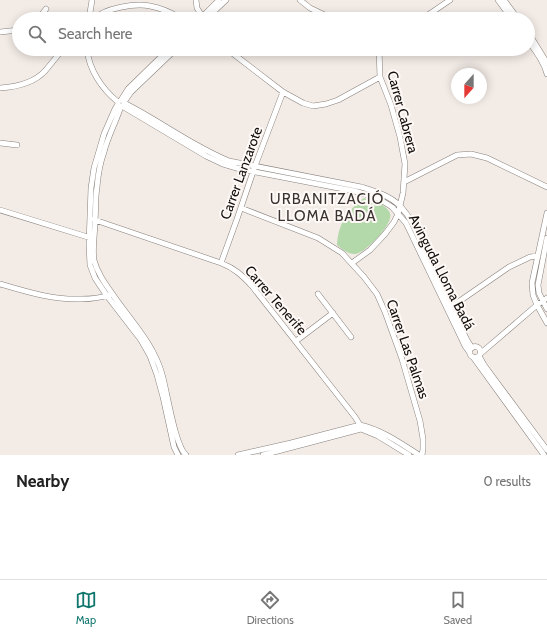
<!DOCTYPE html>
<meta charset="utf-8">
<style>
:root{--surface:#fff;--page:#f6f6f6;--text:#222;--muted:#767676;--line:#e0e0e0;--accent:#0f766e}
body{margin:0;font-family:Cabin,sans-serif;background:var(--page);color:var(--text)}
.compass{position:absolute;left:451px;top:68px;width:36px;height:36px;border-radius:50%;background:var(--surface);box-shadow:0 2px 10px #0003;rotate:201deg}
.list{margin:0;padding:0;list-style:none}
h2{display:flex;justify-content:space-between;align-items:center;height:52px;margin:0;padding:0 16px;font-size:17px}
h2 small{font-size:13px;font-weight:400;color:var(--muted)}
.icon{flex:none;width:22px;height:22px;fill:none;stroke:currentColor;stroke-width:2;stroke-linecap:round;stroke-linejoin:round}
.map{position:relative;flex:none;width:547px;height:455px;overflow:hidden}
.search{position:absolute;background:var(--surface);box-shadow:0 2px 10px #0003;left:12px;right:12px;top:12px;height:44px;display:flex;align-items:center;gap:10px;box-sizing:border-box;padding:0 14px;border-radius:22px;color:var(--muted);font-size:15px}
.sheet{height:124px;background:var(--surface)}
nav{display:flex;justify-content:space-around;align-items:center;box-sizing:border-box;height:56px;border-top:1px solid var(--line);background:var(--surface);font-size:11px;color:var(--muted)}
nav a{display:grid;justify-items:center;gap:2px}
nav .on{color:var(--accent)}
.map>svg:first-child{display:block}
</style>
<div class="map">
<svg width="547" height="455" viewBox="0 0 547 455">
<rect width="100%" height="100%" fill="#f3ebe6"/>
<path fill="#b3d8a9" d="M364,198C372,201 386,204 390,213C394,224 366,252 356,254C349,255 342,249 337,245C338,224 348,210 364,198Z"/>
<g fill="none" stroke-linecap="round" stroke-linejoin="round">
<g stroke="#87807c" stroke-width="6">
<path id="minor" d="M196,0L197,8L202,16
M300,0L310,8L333,19
M498,0L512,19
M504,0L518,19
M38,19L46,9
M89,19L92,0
M94,19C105,8 135,3 150,6C162,8 172,13 182,19
M200,19L219,0
M206,19L226,0
M416,19L425,17L450,0
M0,32L19,30
M528,32L547,63
M528,41C536,51 544,62 547,74
M87,49C89,70 102,89 118,102
M227,49L283,92L303,103L313,106L326,104L338,100L380,77
M0,88C15,87 34,83 45,71C51,64 57,56 63,49
M121,100L128,89L169,49
M124,102L131,92L176,49
M124,103C160,121 192,146 229,161L361,187C377,192 395,197 405,212C408,215 410,220 412,223L451,307L467,340L472,348
M118,104L115,109L104,134L94,168L91,188L89,244L90,265L95,278L107,296L141,340L150,356L157,375L163,397L174,447L178,455
M121,106C116,122 108,136 104,152C100,163 98,175 97,187C95,199 96,210 95,221C95,234 92,247 94,260C97,272 104,282 111,292C129,319 153,342 162,374C167,391 175,446 186,455
M122,106L206,156L223,164L240,169L354,191L376,197L392,207L406,223L465,346L470,353
M0,143L17,145
M404,182L457,155L471,154L487,158L547,187
M241,208L318,238L342,253L364,277L377,294L385,312L402,359L420,421L423,439V449L422,455
M0,210L91,238
M547,213L532,283L533,295L537,305L547,323
M94,219L95,220L221,263C234,268 242,275 252,286L355,417L360,425L361,429
M547,238L538,285L539,293L547,309
M221,263L237,219L255,166L283,92
M352,263L370,250L385,234L394,222L398,214L403,193L405,164L400,137L391,105L380,77L379,49
M0,284C27,292 53,300 81,299C90,299 100,298 109,295
M318,294L351,337
M451,307L509,267L530,257L538,256
M296,341L333,313
M469.5 352a5.5 5.5 0 1 1 11 0a5.5 5.5 0 1 1-11 0Z
M480,354L537,305L547,298
M479,356L484,365L547,450
M473,357L544,455
M361,429L378,436L409,455
M238,455L291,443L360,425C382,430 400,443 419,455
M263,455L361,429"/>
</g>
<use href="#minor" stroke="#fff" stroke-width="5"/>
</g>
<g text-anchor="middle" stroke-width="4" stroke-linejoin="round" paint-order="stroke">
<g font-size="14" fill="#110e0c" stroke="#fef9f6">
<text transform="translate(403 112) rotate(75)" y="5">Carrer Cabrera</text>
<text transform="translate(241 173) rotate(-70)" y="5">Carrer Lanzarote</text>
<text transform="translate(442 272) rotate(63)" y="5">Avinguda Lloma Badá</text>
<text transform="translate(276 300) rotate(49)" y="5">Carrer Tenerife</text>
<text transform="translate(408 349) rotate(71)" y="5">Carrer Las Palmas</text>
</g>
<g font-size="15" letter-spacing="1" fill="#39322f" stroke="#fef9f6">
<text x="327" y="204">URBANITZACIÓ<tspan x="327" dy="17">LLOMA BADÁ</tspan></text>
</g>
</g>
</svg>
<svg class="compass" viewBox="-18 -18 36 36"><path d="M0-13l5 13h-10z" fill="#e53935"/><path d="M0 13l5-13h-10z" fill="#767676"/></svg>
<div class="search"><svg class="icon" aria-label="search" viewBox="0 0 24 24"><circle cx="10" cy="10" r="6"/><path d="M15 15l6 6"/></svg>Search here</div>
</div>
<section class="sheet">
<h2>Nearby<small>0 results</small></h2>
<ul class="list">
</ul>
</section>
<nav>
<a class="on"><svg class="icon" aria-label="map" viewBox="0 0 24 24"><path d="M3 6l6-2 6 2 6-2v14l-6 2-6-2-6 2zM9 4v14M15 6v14"/></svg>Map</a>
<a><svg class="icon" aria-label="directions" viewBox="0 0 24 24"><path d="M12 3l9 9-9 9-9-9zM9 14v-3h6M13 9l2 2-2 2"/></svg>Directions</a>
<a><svg class="icon" aria-label="saved" viewBox="0 0 24 24"><path d="M7 4h10v16l-5-4-5 4z"/></svg>Saved</a>
</nav>
